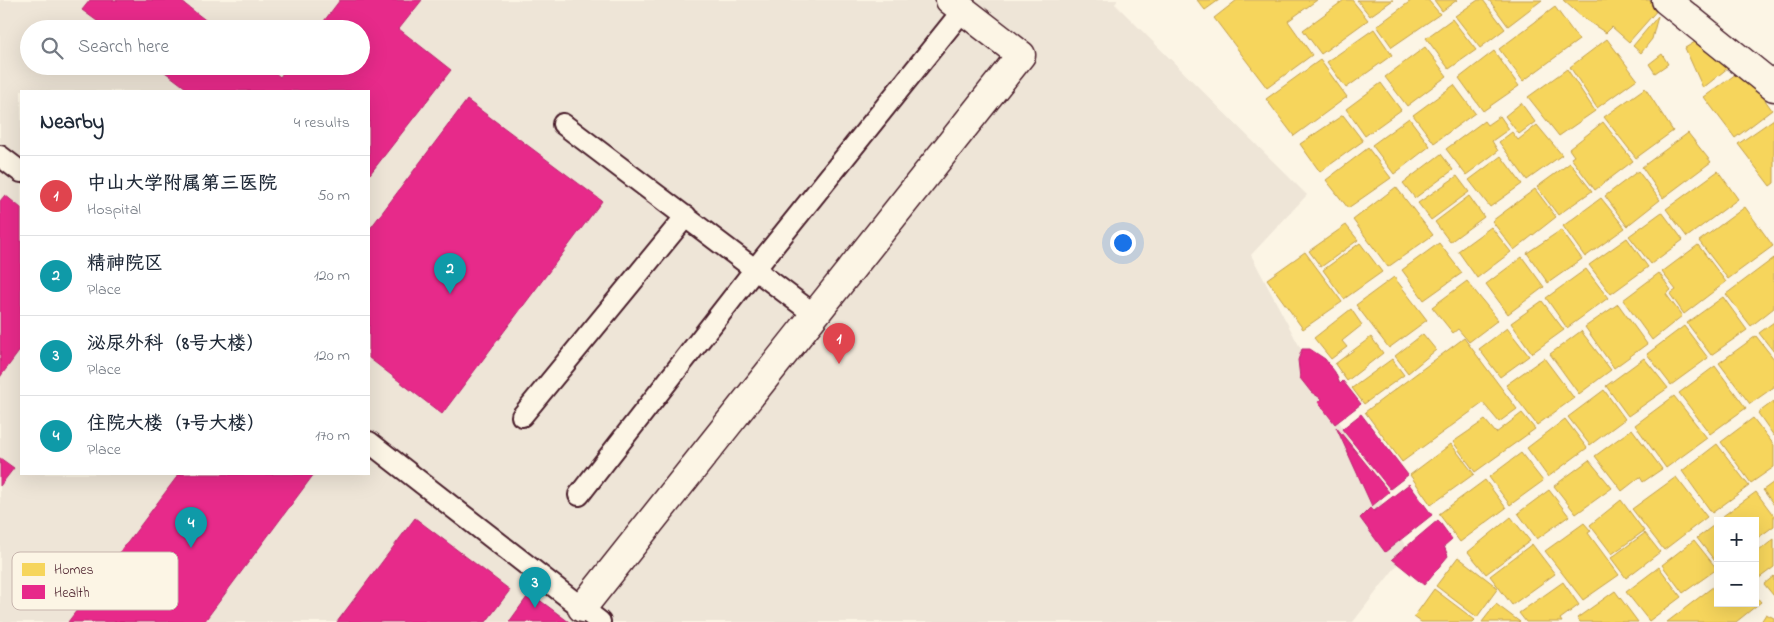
<!DOCTYPE html>
<meta charset="utf-8">
<style>
:root{--surface:#fff;--page:#f2f2f3;--text:#1f2937;--muted:#747a83;--line:#e0e1e3;--accent:#d1495b}
body{margin:0;font-family:"Indie Flower","LXGW WenKai TC",sans-serif;background:var(--page);color:var(--text)}
.controls{position:absolute;right:15px;bottom:15px;display:grid;overflow:hidden;border-radius:0px;box-shadow:0 5px 20px #0002}
.controls button{width:45px;height:45px;display:grid;place-items:center;padding:0;border:0;border-bottom:1px solid var(--line);background:var(--surface);color:var(--text);font:25px sans-serif}
.you{position:absolute;left:1122px;top:242px;width:18px;height:18px;margin:-12px;border:4px solid #fff;border-radius:50%;background:#1a73e8;box-shadow:0 0 0 8px #1a73e833}
.badge{display:grid;place-items:center;width:32px;height:32px;border-radius:50%;background:var(--accent);color:#fff;font-size:16px;font-weight:700}
.pin{position:absolute;translate:-50% -41px;filter:drop-shadow(0 1px 2px #0008)}
.pin::after{content:'';position:absolute;top:26px;width:18px;height:15px;background:inherit;clip-path:polygon(0 0,100% 0,50% 100%)}
.list{margin:0;padding:0;list-style:none}
h2{display:flex;justify-content:space-between;align-items:center;height:65px;margin:0;padding:0 20px;font-size:21px}
h2 small{font-size:16px;font-weight:400;color:var(--muted)}
.list li{display:grid;grid-template-columns:32px 1fr auto;gap:15px;align-items:center;box-sizing:border-box;height:80px;padding:0 20px;border-top:1px solid var(--line)}
.list b{display:block;font-size:19px;white-space:nowrap}
.list p{margin:0;font-size:16px;white-space:nowrap;color:var(--muted)}
.list em{font-size:16px;font-style:normal;color:var(--muted)}
.icon{flex:none;width:28px;height:28px;fill:none;stroke:currentColor;stroke-width:2;stroke-linecap:round;stroke-linejoin:round}
.map{position:relative;flex:none;width:1774px;height:622px;overflow:hidden}
.search{position:absolute;background:var(--surface);box-shadow:0 5px 20px #0002;left:20px;top:20px;width:350px;height:55px;display:flex;align-items:center;gap:12px;box-sizing:border-box;padding:0 18px;border-radius:28px;color:var(--muted);font-size:19px}
.panel{position:absolute;background:var(--surface);box-shadow:0 5px 20px #0002;left:20px;top:90px;width:350px;height:385px;border-radius:0px}
.map>svg:first-child{display:block}
</style>
<div class="map">
<svg width="1774" height="622" viewBox="0 0 1774 622">
<rect width="100%" height="100%" fill="#fcf5e5"/>
<filter id="ink" filterUnits="userSpaceOnUse"><feTurbulence type="fractalNoise" baseFrequency=".02" numOctaves="2"/><feDisplacementMap in="SourceGraphic" scale="10" xChannelSelector="R" yChannelSelector="G"/><feConvolveMatrix kernelMatrix="1 2 1 2 8 2 1 2 1" color-interpolation-filters="sRGB"/></filter>
<g filter="url(#ink)">
<path fill="#eee5d7" fill-rule="evenodd" d="M0,0H1118L1115,4L1307,195L1251,255L1408,551L1353,622H0ZM29,29H361V66H29ZM21,91H369V474H21Z"/>
<path fill="#f6d55c" stroke="#c29e4d" d="M1197,0H1219L1205,10Z
M1237,0H1317L1288,21L1312,55L1267,88L1214,18Z
M1344,0H1352L1368,20L1321,54L1303,30Z
M1357,0H1393L1370,16Z
M1412,0H1428L1440,14L1392,47L1377,26Z
M1434,0H1457L1442,11Z
M1478,0H1483L1505,29L1480,48L1455,16Z
M1489,0H1542L1508,26Z
M1563,0H1649L1659,8L1629,42L1612,27L1606,33L1583,18Z
M1555,7L1579,40L1523,81L1499,49Z
M1658,16L1652,39L1641,53L1633,46Z
M1452,19L1476,50L1449,69L1426,38Z
M1374,29L1392,55L1346,88L1327,62Z
M1607,39L1637,79L1597,108L1570,67Z
M1700,39L1729,67L1703,88L1685,48Z
M1425,47L1447,76L1407,106L1385,77Z
M1494,51L1519,86L1483,111L1459,78Z
M1662,54L1668,64L1655,73L1649,64Z
M1320,60L1347,97L1294,136L1266,99Z
M1567,69L1595,111L1559,136L1528,97Z
M1743,69L1772,110L1735,138L1704,97Z
M1381,83L1401,110L1365,136L1346,109Z
M1454,85L1475,113L1434,143L1413,115Z
M1645,88L1673,131L1636,158L1604,117Z
M1521,103L1535,122L1519,134L1505,116Z
M1343,115L1363,141L1320,172L1300,144Z
M1500,116L1509,129L1492,141L1498,151L1466,175L1446,149L1484,121L1487,125Z
M1409,118L1430,146L1394,174L1372,145Z
M1774,119V183L1770,186L1738,144Z
M1603,122L1633,161L1595,190L1571,158L1574,156L1569,149Z
M1537,125L1562,155L1527,180L1499,142L1512,132L1518,140Z
M1688,133L1711,162L1663,198L1642,167Z
M1368,148L1391,178L1348,208L1326,180Z
M1441,154L1453,170L1415,198L1403,183Z
M1501,156L1522,184L1490,207L1469,180Z
M1570,163L1592,191L1558,215L1537,187Z
M1638,171L1660,200L1627,226L1605,196Z
M1718,171L1738,199L1687,237L1666,209Z
M1457,176L1469,192L1431,220L1418,203Z
M1396,187L1433,235L1388,267L1353,220Z
M1535,189L1556,217L1514,250L1492,221Z
M1469,196L1484,217L1450,242L1435,222Z
M1601,198L1625,228L1585,257L1563,226Z
M1745,207L1773,246L1728,279L1699,241Z
M1662,212L1683,240L1651,264L1629,236Z
M1346,225L1358,240L1321,267L1309,251Z
M1491,227L1511,252L1477,278L1458,251Z
M1561,230L1582,259L1548,283L1527,253Z
M1627,238L1648,267L1611,294L1589,265Z
M1360,243L1382,272L1344,299L1323,270Z
M1439,243L1462,273L1424,300L1402,270Z
M1698,245L1726,282L1684,314L1670,294L1676,290L1662,272Z
M1305,252L1342,302L1303,329L1267,279Z
M1522,257L1544,287L1508,314L1486,284Z
M1774,258V308L1751,326L1726,294Z
M1586,269L1608,298L1567,328L1546,298Z
M1659,273L1671,290L1666,294L1682,316L1652,340L1623,300Z
M1394,277L1427,320L1389,348L1356,305Z
M1467,281L1498,320L1469,342L1458,329L1453,333L1432,307Z
M1723,297L1747,330L1711,355L1687,323Z
M1542,301L1564,330L1532,353L1511,323Z
M1618,304L1647,344L1614,368L1585,327Z
M1351,309L1362,325L1342,341L1347,347L1331,359L1314,338Z
M1774,322V352L1759,333Z
M1684,326L1708,358L1671,385L1647,354Z
M1507,328L1529,356L1500,377L1479,349Z
M1581,331L1611,370L1579,394L1550,354Z
M1423,334L1436,350L1408,373L1395,356Z
M1756,336L1774,359V387L1750,404L1719,363Z
M1371,337L1383,353L1347,381L1335,364Z
M1464,338L1517,409L1499,422L1483,403L1402,462L1365,412Z
M1544,358L1574,398L1537,425L1506,385Z
M1644,358L1668,388L1628,416L1606,386Z
M1392,359L1404,375L1364,404L1352,388Z
M1715,366L1746,408L1710,434L1679,393Z
M1604,390L1625,419L1590,445L1568,417Z
M1674,396L1707,438L1666,468L1635,425Z
M1774,401V436L1758,413Z
M1522,413L1535,429L1475,472L1453,442L1485,420L1496,433Z
M1753,418L1774,445V467L1751,483L1721,442Z
M1565,419L1587,448L1548,477L1527,448Z
M1632,429L1662,469L1643,482L1640,477L1622,491L1595,456Z
M1451,444L1474,474L1431,505L1410,475Z
M1717,444L1749,486L1712,513L1682,471Z
M1521,453L1543,481L1510,505L1489,477Z
M1589,460L1612,488L1576,514L1554,486Z
M1676,477L1707,517L1664,550L1632,509Z
M1485,480L1506,508L1460,542L1439,514Z
M1774,482V505L1763,490Z
M1549,490L1569,516L1537,539L1518,513Z
M1756,492L1774,516V526L1755,540V521H1727L1723,516Z
M1621,500L1644,531L1612,554L1590,525Z
M1511,517L1530,541L1486,574L1468,552Z
M1718,522V565L1697,538Z
M1584,523L1591,531L1588,533L1619,575L1583,600L1545,551Z
M1645,533L1660,552L1626,578L1611,558Z
M1774,539V567L1758,579L1755,576V554Z
M1694,540L1717,569L1683,593L1662,565Z
M1532,544L1555,574L1512,605L1490,576Z
M1458,557L1498,588L1477,617L1436,586Z
M1659,567L1681,597L1649,621L1626,592Z
M1774,576V596L1764,584Z
M1563,582L1579,605L1560,619L1562,622H1526L1519,613Z
M1718,583V603H1755V595L1761,602L1736,622H1667Z
M1434,589L1475,620L1473,622H1421L1414,617Z
M1615,591L1638,622H1580L1577,618Z
M1496,604L1520,622H1482Z
M1766,614L1774,618V622H1761Z"/>
<path fill="#e7298a" stroke="#b8266e" d="M90,0H184L182,2L217,29H108L82,10Z
M340,0H422L399,29L451,70L370,174L369,172V91H190L157,66H267L280,77L288,66H361V29H318Z
M467,100L602,201L442,414L369,358V230Z
M5,195L21,208V349L0,377V201Z
M1302,349H1310L1325,359L1335,372L1340,384L1343,381L1361,404L1335,424L1318,402L1322,399L1311,392L1300,378L1298,360Z
M1361,414L1408,475L1390,489L1342,429Z
M1336,427L1389,492L1372,506Z
M0,458L14,468L0,486Z
M179,474H314L204,622H68Z
M1409,484L1432,515L1385,552L1360,518L1370,508L1374,511Z
M415,518L510,590L486,622H337Z
M1438,520L1452,539L1444,546L1448,556L1424,585L1392,559Z
M530,593L569,622H509Z"/>
<g fill="none" stroke-linecap="round" stroke-linejoin="round">
<g stroke="#4a1f2b" stroke-width="24">
<path id="lane" d="M563,124L815,315
M0,156L21,172
M522,416L686,216
M369,442L600,622
M579,495L756,268L963,10"/>
</g>
<g stroke="#4a1f2b" stroke-width="31">
<path id="street" d="M582,608L1021,55L950,0"/>
</g>
<g stroke="#4a1f2b" stroke-width="31">
<path id="secondary" d="M1666,0L1774,87"/>
</g>
<use href="#lane" stroke="#fcf5e5" stroke-width="20"/>
<use href="#street" stroke="#fcf5e5" stroke-width="28"/>
<use href="#secondary" stroke="#fcf5e5" stroke-width="28"/>
</g>
</g>
<rect x="12" y="552" width="166" height="58" rx="8" fill="#fcf5e5" stroke="#c7b5ad" stroke-width="1"/>
<rect x="22" y="563" width="23" height="13" fill="#f6d55c"/>
<rect x="22" y="585" width="23" height="14" fill="#e7298a"/>
<g font-size="14" fill="#4a1f2b">
<text x="54" y="574">Homes</text>
<text x="54" y="597">Health</text>
</g>
</svg>
<div class="controls">
<button>+</button>
<button>−</button>
</div>
<div class="you"></div>
<div class="pin badge" style="left:839px;top:364px;background:#e0444e">1</div>
<div class="pin badge" style="left:450px;top:294px;background:#0f9aa8">2</div>
<div class="pin badge" style="left:535px;top:608px;background:#0f9aa8">3</div>
<div class="pin badge" style="left:191px;top:548px;background:#0f9aa8">4</div>
<div class="search"><svg class="icon" aria-label="search" viewBox="0 0 24 24"><circle cx="10" cy="10" r="6"/><path d="M15 15l6 6"/></svg>Search here</div>
<section class="panel">
<h2>Nearby<small>4 results</small></h2>
<ul class="list">
<li><span class="badge" style="background:#e0444e">1</span><div><b>中山大学附属第三医院</b><p>Hospital</p></div><em>50 m</em></li>
<li><span class="badge" style="background:#0f9aa8">2</span><div><b>精神院区</b><p>Place</p></div><em>120 m</em></li>
<li><span class="badge" style="background:#0f9aa8">3</span><div><b>泌尿外科（8号大楼）</b><p>Place</p></div><em>120 m</em></li>
<li><span class="badge" style="background:#0f9aa8">4</span><div><b>住院大楼（7号大楼）</b><p>Place</p></div><em>170 m</em></li>
</ul>
</section>
</div>
